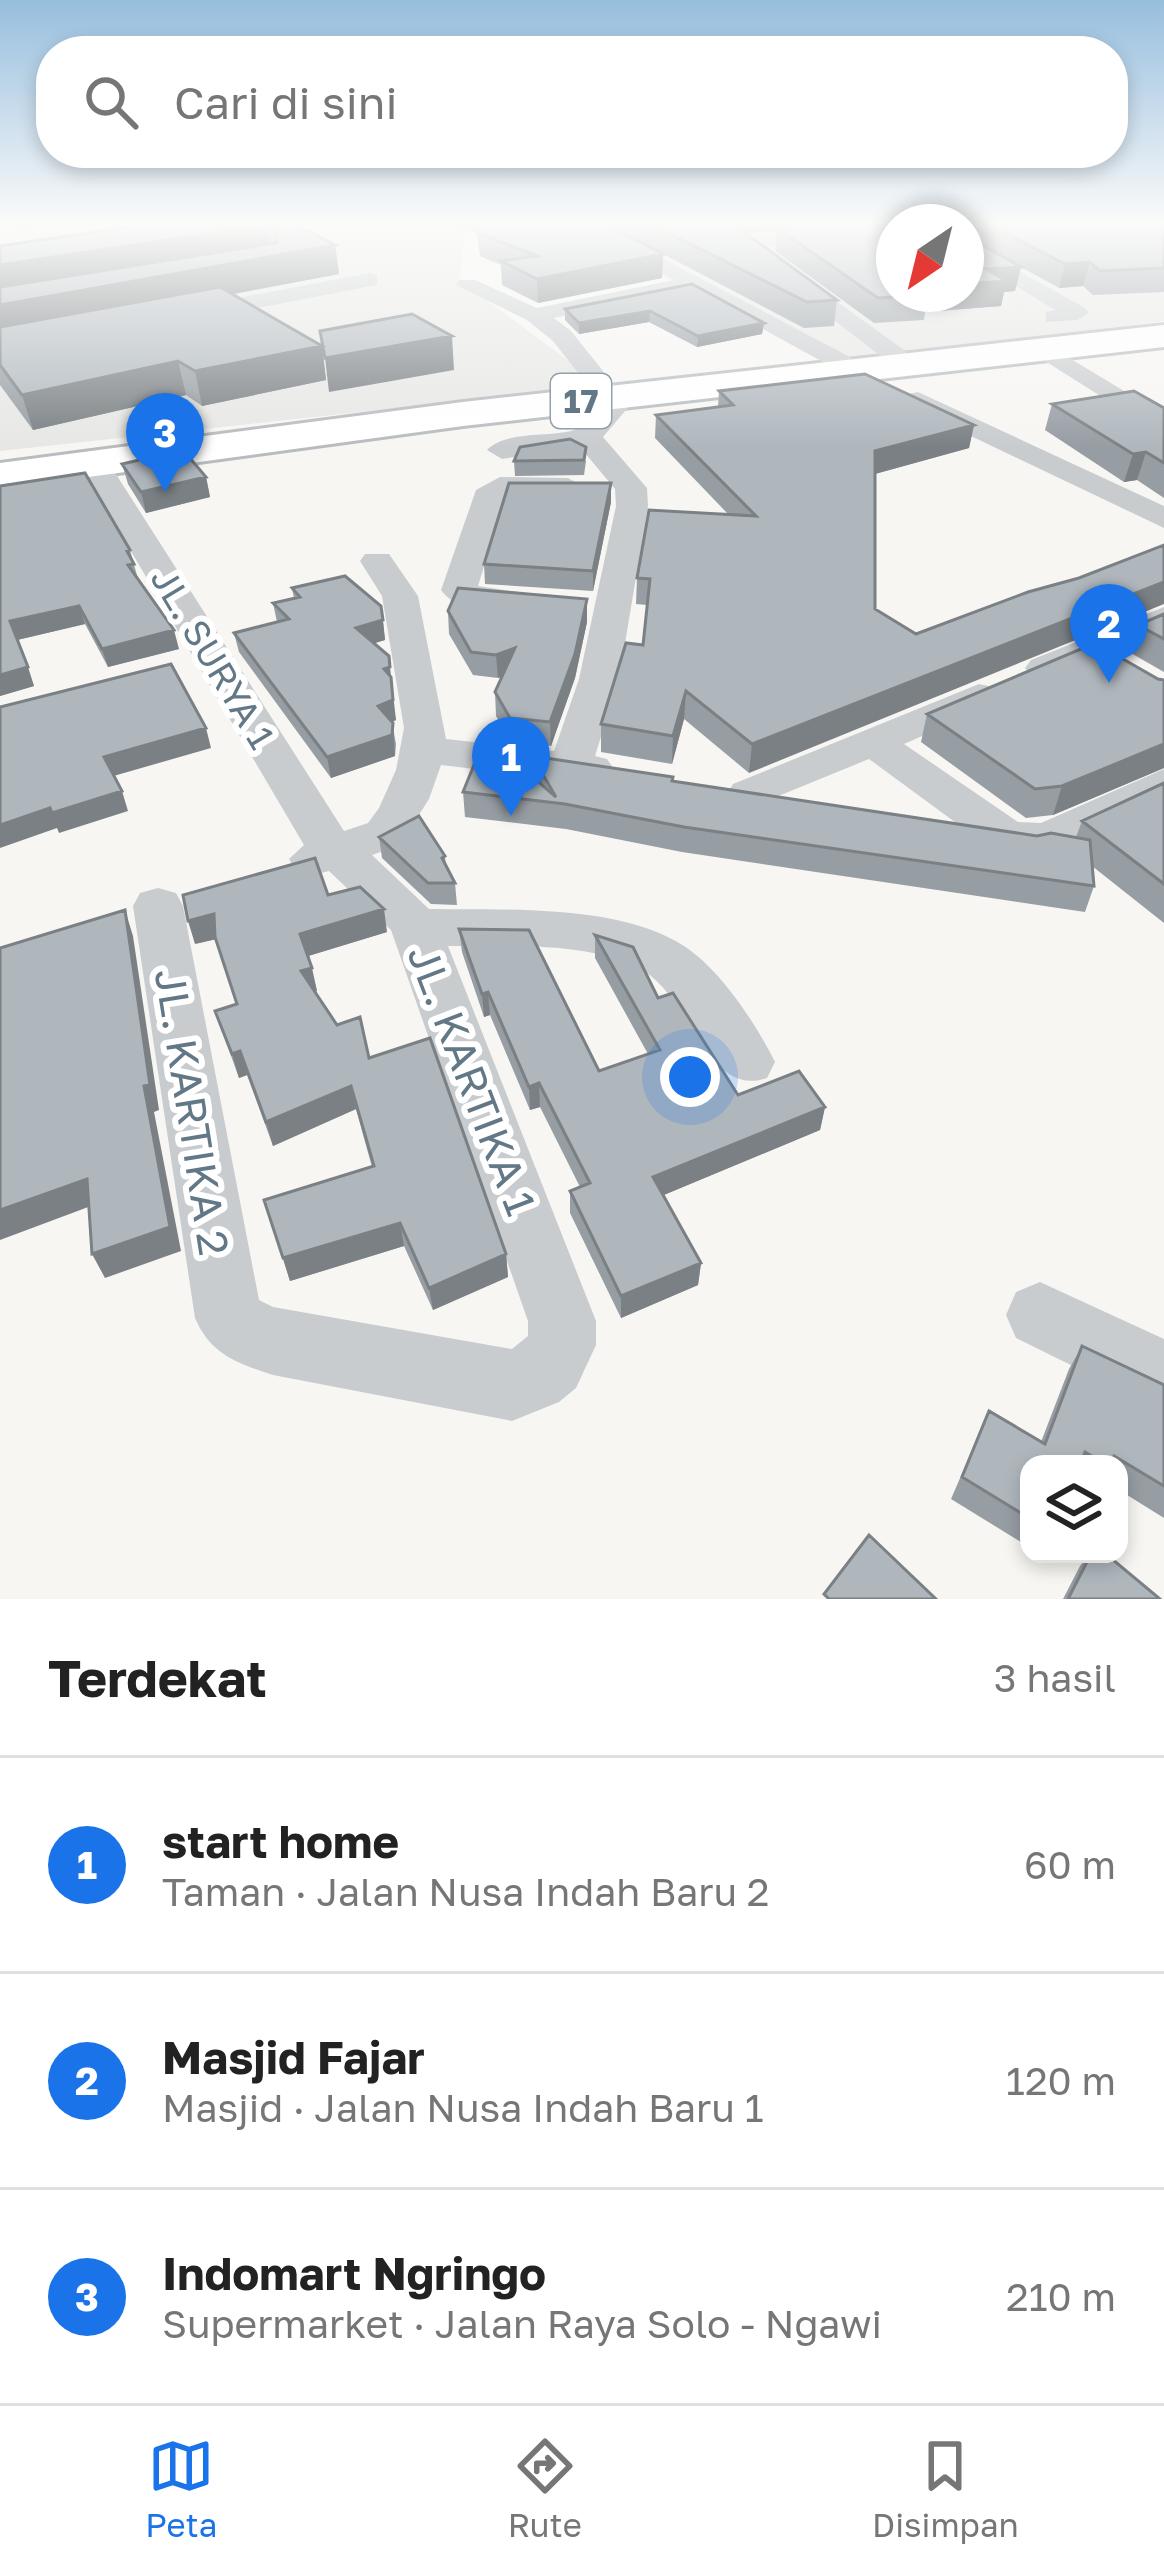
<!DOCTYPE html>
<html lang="id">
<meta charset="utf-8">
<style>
:root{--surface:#fff;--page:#f2f2f2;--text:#222;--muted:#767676;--line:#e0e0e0;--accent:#1a73e8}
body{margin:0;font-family:"Golos Text",sans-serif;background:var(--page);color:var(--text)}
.controls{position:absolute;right:36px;bottom:36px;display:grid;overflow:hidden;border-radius:24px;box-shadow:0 6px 18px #0003}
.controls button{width:108px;height:108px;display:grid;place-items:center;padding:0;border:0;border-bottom:3px solid var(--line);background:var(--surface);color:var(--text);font:60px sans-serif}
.compass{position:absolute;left:876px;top:204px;width:108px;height:108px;border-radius:50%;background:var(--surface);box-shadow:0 6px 18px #0003;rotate:215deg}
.you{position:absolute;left:690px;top:1077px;width:42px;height:42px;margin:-30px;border:9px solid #fff;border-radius:50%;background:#1a73e8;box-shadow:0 0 0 18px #1a73e833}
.badge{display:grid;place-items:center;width:78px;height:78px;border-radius:50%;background:var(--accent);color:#fff;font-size:39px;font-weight:700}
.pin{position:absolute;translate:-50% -99px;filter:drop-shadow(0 3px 6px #0008)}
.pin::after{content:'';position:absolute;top:63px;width:42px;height:36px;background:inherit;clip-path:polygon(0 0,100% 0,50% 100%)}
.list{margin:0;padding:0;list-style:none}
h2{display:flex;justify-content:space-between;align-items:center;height:156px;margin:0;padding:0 48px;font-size:51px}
h2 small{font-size:39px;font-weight:400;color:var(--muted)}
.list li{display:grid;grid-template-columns:78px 1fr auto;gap:36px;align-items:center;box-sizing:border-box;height:216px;padding:0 48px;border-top:3px solid var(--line)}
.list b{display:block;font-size:45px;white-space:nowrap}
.list p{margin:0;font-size:39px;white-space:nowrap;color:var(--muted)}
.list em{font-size:39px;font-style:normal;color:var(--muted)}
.icon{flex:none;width:66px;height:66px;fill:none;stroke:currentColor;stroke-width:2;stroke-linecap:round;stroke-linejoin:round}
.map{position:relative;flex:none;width:1164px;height:1599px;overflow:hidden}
.search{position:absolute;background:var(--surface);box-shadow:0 6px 18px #0003;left:36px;right:36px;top:36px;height:132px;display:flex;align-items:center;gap:30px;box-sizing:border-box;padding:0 42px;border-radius:48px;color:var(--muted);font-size:45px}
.sheet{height:804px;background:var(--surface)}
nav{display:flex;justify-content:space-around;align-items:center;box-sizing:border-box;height:168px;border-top:3px solid var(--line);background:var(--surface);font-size:33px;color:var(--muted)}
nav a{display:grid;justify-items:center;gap:6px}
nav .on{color:var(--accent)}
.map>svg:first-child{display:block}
</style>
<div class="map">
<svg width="1164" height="1599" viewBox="0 0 1164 1599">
<rect width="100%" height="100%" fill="#f7f6f3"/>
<path fill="#e7e8e6" d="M74,224H465L460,280L602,386L0,451V231Z
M550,224H894V294H966V224H1164V321L841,362Z"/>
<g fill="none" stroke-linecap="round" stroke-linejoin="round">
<g stroke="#b8bcbf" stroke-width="6">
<path id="highway" d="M1164,325V347L463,426L0,489V463L463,402Z"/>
</g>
<path fill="#c9cccf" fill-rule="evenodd" d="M834,228L841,230V238L763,248L904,350L908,355L904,360H886L734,244L744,238Z
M612,232L850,357L854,362L850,367H832L692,290L554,318L571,331L615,386L602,394L593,392L553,341L527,320L456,285L459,280H475L537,308L674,280L605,242V234Z
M966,241L1085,308L1089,313L1077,320L1046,322V312L1055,310L966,256Z
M369,273L377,275V285L186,322L174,315L186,308Z
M1046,344L1164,415V436L1037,356L1034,351Z
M623,389L637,397L603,437L647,488L648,506L619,679L595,756L607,759L614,769L607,779L592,783L441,765L429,799L400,845L372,855L429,909C504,910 620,904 684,946C721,970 756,1024 775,1062L767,1078C708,1098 692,1004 647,973C600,941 503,946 448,946L596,1321V1345L576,1388L559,1402L512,1421L273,1375C237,1363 211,1355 195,1318L133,906L140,893L158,888L176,893L183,906L259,1300L273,1307L512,1349L528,1336V1321L391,930L329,871L313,875L296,870L289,859L304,845L79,463L94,454L105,457L344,831L368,823L379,808L396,770L404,728L382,596L360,561L365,554H389L418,596L446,739L554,751L579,679L616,506L615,489L580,447L502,459L487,450C505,431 547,437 571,431C593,425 600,395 623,389Z
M918,392L1164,506V528L908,406L904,400L908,394Z
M500,477L568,478L584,487L568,496L506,495L478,586L526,593L531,601L526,609C499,615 459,614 441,590L476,490Z
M1164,607V631L1059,676H1031L1025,668L1031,660Z
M979,684L993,687L999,696L993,705L904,744L1018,822L1041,823L1164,769V801L1047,855L983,848L978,839L869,759L749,808L733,804L727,794L733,784Z
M1040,1282L1164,1339V1411L1016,1338L1006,1315L1016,1292Z"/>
<use href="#highway" fill="#fff" fill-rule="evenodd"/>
<g stroke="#a4abb1" stroke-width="6">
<path id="rail" d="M0,227L37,224"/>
</g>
<use href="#rail" stroke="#fff" stroke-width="4.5" stroke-dasharray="14" stroke-linecap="butt"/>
</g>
<path fill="#969da3" d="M294,224L335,245L339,274L232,294L322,346L326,380L202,406L186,395L33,430L0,385V246Z
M451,224H605L663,254L662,278L538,303L502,285L501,265L480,256L477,234Z
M606,224H1164V292L1093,295L1083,286L1059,288L1021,267L1015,291L1004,292L1001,306L925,312L924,320L874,323L775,251L777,230L745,233L837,300L834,326L804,328Z
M692,284L764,323L762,334L697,347L649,322L579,334L565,320V309Z
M719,391L974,425L969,448L875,474L749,773L684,719L672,764L601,752V724L643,645L647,605L636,604L637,578L728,514L655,438L656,415L718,407Z
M1052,404L1164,408V498L1137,480L1124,482L1045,430Z
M514,461H586L584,475L515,476Z
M122,464L206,477L210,497L146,513L128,484Z
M0,486L130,550L138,579L179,649L108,667L85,624L17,640L34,686L0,696Z
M611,502L593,591L485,584L484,564Z
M292,588L381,606L385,640L374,643L396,720L392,722L396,744L395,756L331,778L239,652L234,633L277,622L273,603L294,598Z
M448,611L587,622L575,678L551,746L511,742L496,716L495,692L502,677L498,678L473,675L449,634Z
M1164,614V672L1129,652L1138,625Z
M1158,679L1164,680V768L1053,815L1026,818L921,742L927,714Z
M532,756L672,781L1037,836L1076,837L1082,821L1164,783V923L1092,866L1094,886L1085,912L682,852L566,829L465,817L463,792L533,777Z
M379,837L445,856L446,867L455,883L457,905L431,904L382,858Z
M328,895L387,932L308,956L317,991L315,992L337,1025L369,1058L506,1254L508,1277L433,1310L404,1246L290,1281L264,1200L372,1167L356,1109L273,1146L247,1075L239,1078L215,1011L236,1005L216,939L195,944Z
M459,929L599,1071L648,1054L595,958V935L658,998L738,1095L825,1107L820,1130L663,1195L701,1263L698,1285L621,1318L570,1213V1191L580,1187L540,1107L530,1110L490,1015L484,1017L462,952Z
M1082,1346L1164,1385V1518L1119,1490V1464H1029V1547L951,1499L989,1411L1041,1442L1069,1369Z
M1089,1554H1106L1160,1599H1063L1080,1566Z"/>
<path fill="#7a8084" d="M733,224H846L744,234Z
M268,225L272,254L0,296V265Z
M335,245L339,274L0,338V305Z
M663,254L662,278L538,303L537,279Z
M1090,262L1083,286L1059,288L1065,264Z
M1021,267L1015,291L1004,292L1001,306L925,312L929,294H918H966V284L987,269Z
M650,311L649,322L579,334V323Z
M764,323L762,334L697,347L698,336Z
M452,336L454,370L329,392L325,358Z
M322,346L326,380L202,406L195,371Z
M178,361L186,395L33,430L22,395Z
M974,425L969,448L871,475L875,451Z
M1146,452L1137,480L1124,482L1133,454Z
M206,477L210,497L146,513L141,492Z
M611,483V502L593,591V571Z
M1164,582V604L749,773L752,744Z
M587,599V622L575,678L551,746L550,722Z
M79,606L85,624L17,640L10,621Z
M383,620L385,640L359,648L356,628Z
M174,630L179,649L108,667L102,649Z
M515,648L516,671L498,678L496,655Z
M28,667L34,686L0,696V675Z
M390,667L396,720L381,727L378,706L384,669Z
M686,691L684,719L672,764L673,736Z
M393,723L395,756L331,778L327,757Z
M206,728L211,748L110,777L104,757Z
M1164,744V768L1053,815L1062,786Z
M122,791L128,811L59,833L57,828L0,848V825L50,808Z
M384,909L387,932L305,957L300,934Z
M125,910L133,936L159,1110L154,1112L181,1251L105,1278L92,1254L144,1086Z
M214,914L221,938L195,944L188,921Z
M312,968L317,991L306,995L301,971Z
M488,992L490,1015L484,1017L482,994Z
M240,1051L247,1075L239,1078L232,1054Z
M539,1083L540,1107L530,1110L529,1087Z
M351,1086L356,1109L273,1146L266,1122Z
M825,1107L820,1130L652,1200L653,1177Z
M87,1179L99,1203L0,1240V1210Z
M400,1223L404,1246L290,1281L283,1258Z
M506,1254L508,1277L433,1310L429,1288Z
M701,1263L698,1285L621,1318V1296Z"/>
<path fill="#afb7bd" stroke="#7a8084" stroke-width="3" d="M150,224H294L335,245L0,305V287L276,243L279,229L268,225L0,265V246Z
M477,224H498L501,226L605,224L663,254L537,279L501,261L537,256L478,233Z
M650,224H733L837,300L807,302Z
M819,224H894V294H929L878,298L777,228Z
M966,224H969L968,237L1021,267L987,269L1006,281L966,284Z
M988,224H1164V268L1100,271L1090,262L1065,264Z
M692,284L764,323L698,336L650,311L579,323L565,309Z
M220,287L322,346L195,371L178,361L22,395L0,365V327Z
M412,314L452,336L325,358L320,331Z
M865,374L974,425L875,451V609L916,634L1028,592L1079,578L1164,545V582L752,744L686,691L673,736L601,724L626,643L643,645L650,579L637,578L649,510L756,516L656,415L733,405L719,391Z
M1134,391L1164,408V463L1146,452L1133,454L1052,404Z
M570,439L586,447L584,460L514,461L520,447Z
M183,450L206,477L141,492L122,464Z
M85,473L130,550L127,551L134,564L128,565L174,630L102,649L79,606L10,621L28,667L0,675V486Z
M509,483H611L593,571L484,564Z
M345,576L381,606L383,620L356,628L389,656L390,667L384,669L391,677L393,700L378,706L393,723L392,735L327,757L234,633L289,619L273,603L300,597L292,588Z
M458,588L587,599L575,654L550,722L510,718L495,692L515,648L496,655L471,652L448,611Z
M1164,614V639L1138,625Z
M1095,643L1158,679L1164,680V744L1062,786L1035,789L927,714Z
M171,664L206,728L104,757L122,791L52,813L50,808L0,825V707Z
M480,750L505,753L556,797L532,756L673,777L672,781L1037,836L1051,833L1090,840L1094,886L684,827L565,804L463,792Z
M1164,783V884L1082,821Z
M419,816L445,856L442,858L455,883H428L379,837Z
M315,858L328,895L360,887L384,909L300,934L312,968L301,971L337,1025L360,1017L369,1058L430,1038L506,1254L429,1288L400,1223L283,1258L264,1200L374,1166L351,1086L266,1122L240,1051L232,1054L215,1011L237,1004L215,937L214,914L188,921L183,895Z
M125,910L150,1085L144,1086L170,1227L92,1254L87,1179L0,1210V948Z
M459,929L529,930L599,1071L660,1050L595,935L633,947L658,998L673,993L738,1095L799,1071L825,1107L653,1177L701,1263L621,1296L570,1191L590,1183L539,1083L529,1087L488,992L482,994Z
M1082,1346L1164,1385V1486L1114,1456L1111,1464H1105L1085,1452L1081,1464H1029V1518L962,1477L989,1411L1045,1444Z
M869,1535L936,1599H829L824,1594Z
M1091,1554H1106L1160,1599H1068Z"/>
<linearGradient id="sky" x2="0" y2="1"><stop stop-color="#97bede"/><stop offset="0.5" stop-color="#fbfbfa"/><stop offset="1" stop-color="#fbfbfa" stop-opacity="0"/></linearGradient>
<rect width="1164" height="448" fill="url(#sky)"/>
<g text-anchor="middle" stroke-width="12" stroke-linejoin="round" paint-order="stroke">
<rect fill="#fff" stroke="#92a0ab" stroke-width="3" x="551" y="374" width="60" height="54" rx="9"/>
<g font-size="33" font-weight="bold" fill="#637887">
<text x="581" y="413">17</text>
</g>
<g font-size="36" fill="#637887" stroke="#fff">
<text transform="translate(213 658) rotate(59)" y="13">JL. SURYA 1</text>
</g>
<g font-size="42" fill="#637887" stroke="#fff">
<text transform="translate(472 1080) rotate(69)" y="15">JL. KARTIKA 1</text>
<text transform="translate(192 1112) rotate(81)" y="15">JL. KARTIKA 2</text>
</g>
</g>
</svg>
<div class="controls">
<button><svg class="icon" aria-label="layers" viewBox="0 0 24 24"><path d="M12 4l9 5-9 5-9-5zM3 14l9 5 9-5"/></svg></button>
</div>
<svg class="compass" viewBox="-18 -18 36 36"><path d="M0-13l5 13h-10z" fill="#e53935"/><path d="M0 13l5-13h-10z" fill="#767676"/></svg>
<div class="you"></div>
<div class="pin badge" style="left:511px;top:816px">1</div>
<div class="pin badge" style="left:1109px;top:683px">2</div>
<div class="pin badge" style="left:165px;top:492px">3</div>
<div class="search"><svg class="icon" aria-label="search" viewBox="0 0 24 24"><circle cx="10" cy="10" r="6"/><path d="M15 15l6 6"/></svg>Cari di sini</div>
</div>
<section class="sheet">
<h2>Terdekat<small>3 hasil</small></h2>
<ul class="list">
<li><span class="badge">1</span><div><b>start home</b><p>Taman · Jalan Nusa Indah Baru 2</p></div><em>60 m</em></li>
<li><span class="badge">2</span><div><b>Masjid Fajar</b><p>Masjid · Jalan Nusa Indah Baru 1</p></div><em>120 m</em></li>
<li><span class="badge">3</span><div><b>Indomart Ngringo</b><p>Supermarket · Jalan Raya Solo - Ngawi</p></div><em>210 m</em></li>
</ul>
</section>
<nav>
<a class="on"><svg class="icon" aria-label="map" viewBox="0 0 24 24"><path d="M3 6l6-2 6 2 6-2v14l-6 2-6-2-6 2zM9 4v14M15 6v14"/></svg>Peta</a>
<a><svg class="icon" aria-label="directions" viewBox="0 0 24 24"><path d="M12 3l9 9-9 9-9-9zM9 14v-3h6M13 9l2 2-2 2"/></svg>Rute</a>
<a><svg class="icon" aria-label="saved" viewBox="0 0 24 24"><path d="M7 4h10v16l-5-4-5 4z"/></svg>Disimpan</a>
</nav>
